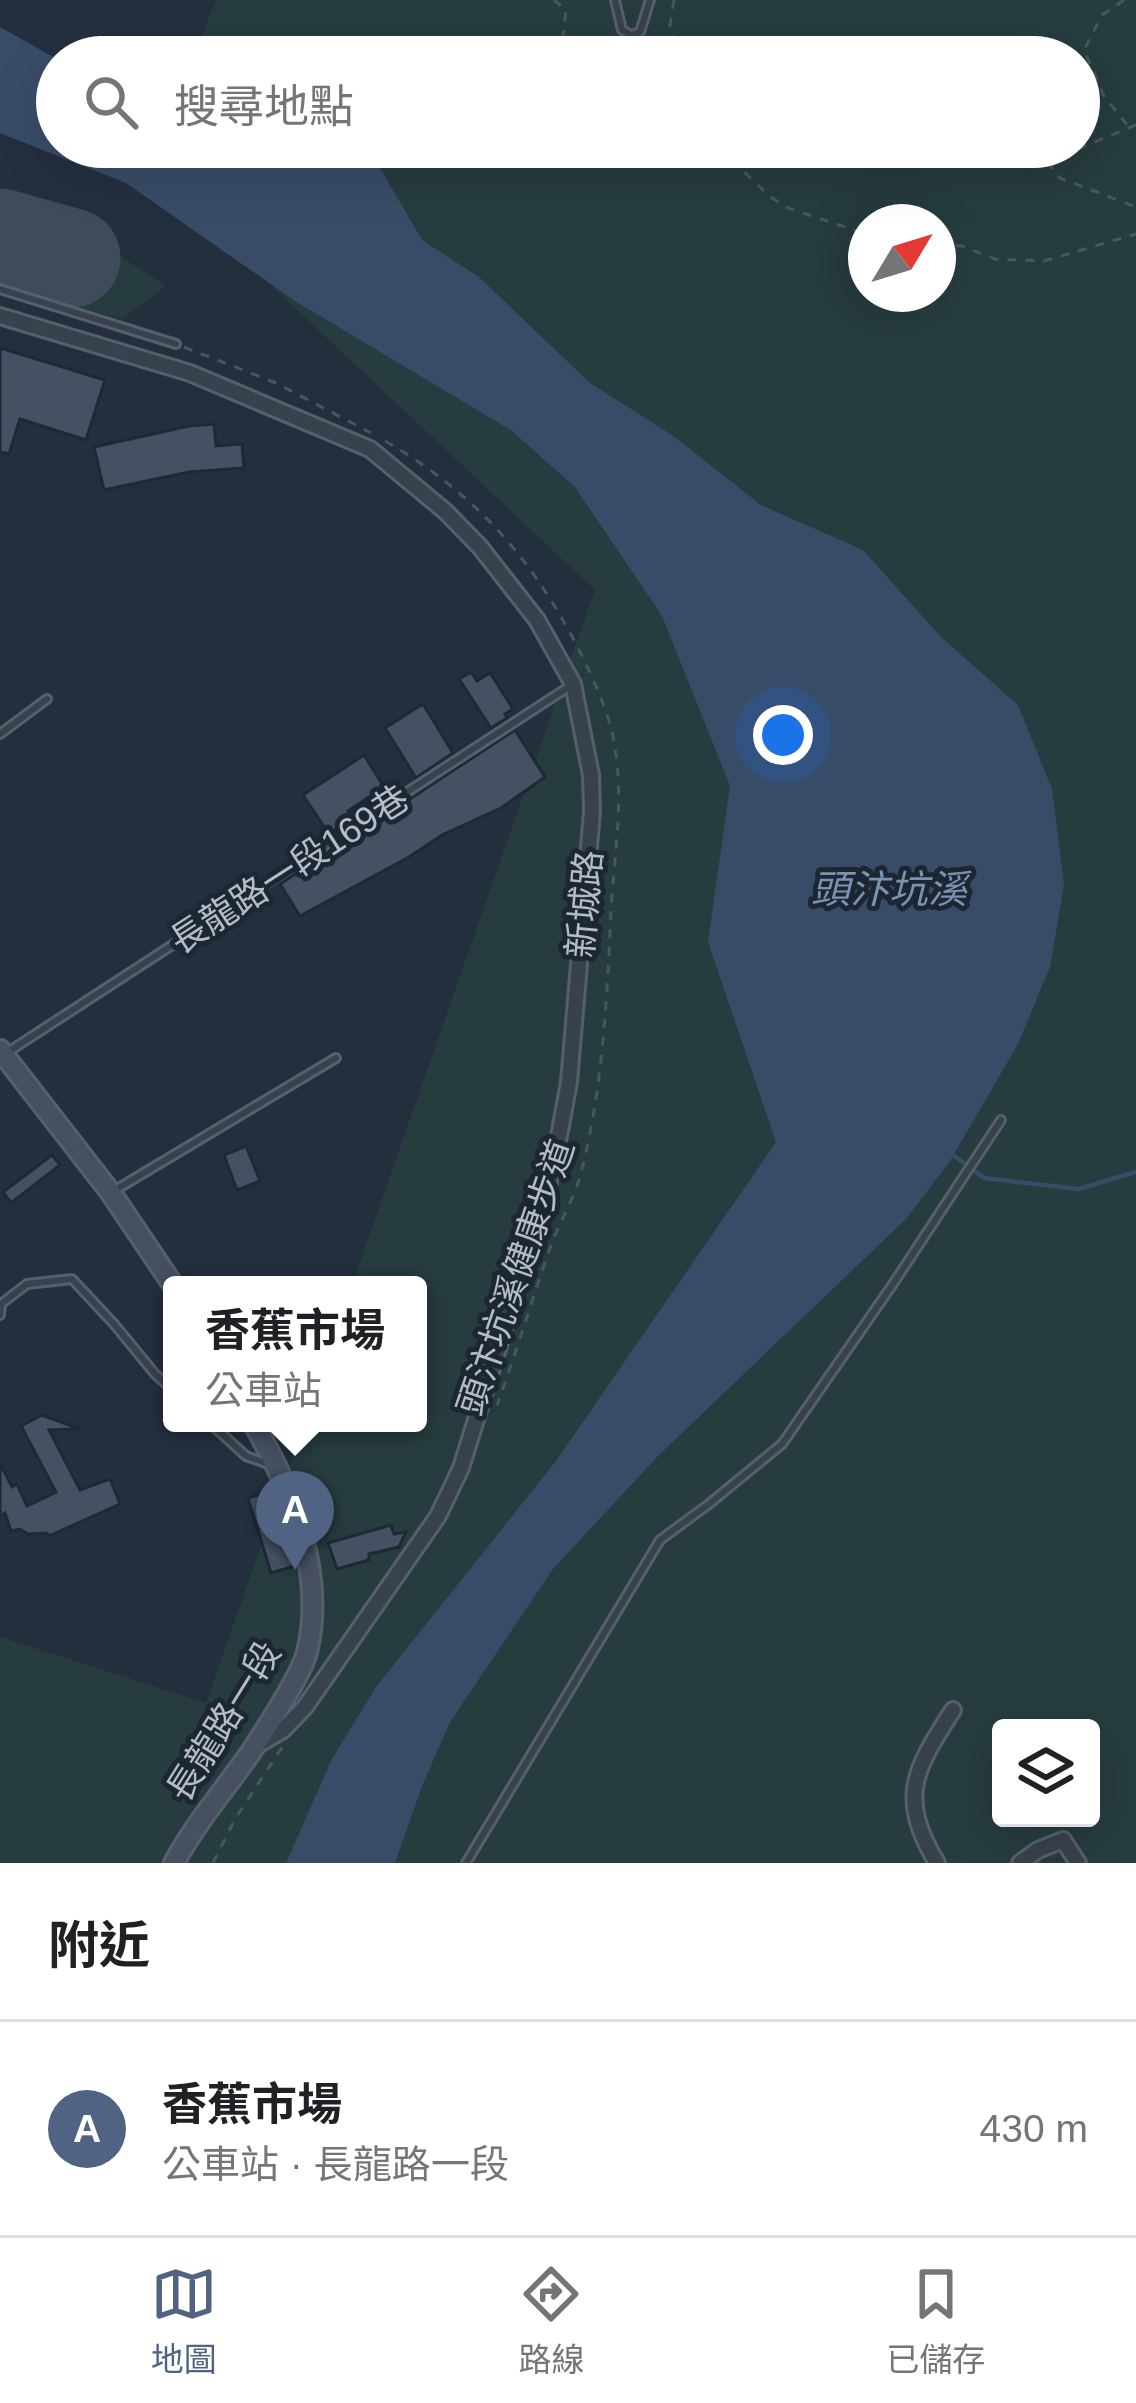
<!DOCTYPE html>
<html lang="zh-TW">
<meta charset="utf-8">
<style>
:root{--surface:#fff;--page:#f6f6f6;--text:#202124;--muted:#757577;--line:#e0e0e0;--accent:#506383}
body{margin:0;font-family:Arial,"Noto Sans TC",sans-serif;background:var(--page);color:var(--text)}
.controls{position:absolute;right:36px;bottom:36px;display:grid;overflow:hidden;border-radius:12px;box-shadow:0 12px 48px #0002}
.controls button{width:108px;height:108px;display:grid;place-items:center;padding:0;border:0;border-bottom:3px solid var(--line);background:var(--surface);color:var(--text);font:60px sans-serif}
.compass{position:absolute;left:848px;top:204px;width:108px;height:108px;border-radius:50%;background:var(--surface);box-shadow:0 12px 48px #0002;rotate:52deg}
.you{position:absolute;left:783px;top:735px;width:42px;height:42px;margin:-30px;border:9px solid #fff;border-radius:50%;background:#1a73e8;box-shadow:0 0 0 18px #1a73e833}
.badge{display:grid;place-items:center;width:78px;height:78px;border-radius:50%;background:var(--accent);color:#fff;font-size:39px;font-weight:700}
.pin{position:absolute;translate:-50% -99px;filter:drop-shadow(0 3px 6px #0008)}
.pin::after{content:'';position:absolute;top:63px;width:42px;height:36px;background:inherit;clip-path:polygon(0 0,100% 0,50% 100%)}
.popup{position:absolute;left:163px;top:1276px;width:264px;height:156px;box-sizing:border-box;display:grid;place-content:center;border-radius:12px;background:var(--surface);filter:drop-shadow(0 3px 9px #0005);font-size:39px;white-space:nowrap;color:var(--muted)}
.popup b{font-size:45px;color:var(--text)}
.popup::after{content:'';position:absolute;left:50%;top:100%;margin-left:-24px;border:24px solid transparent;border-top-color:var(--surface)}
.list{margin:0;padding:0;list-style:none}
h2{display:flex;justify-content:space-between;align-items:center;height:156px;margin:0;padding:0 48px;font-size:51px}
h2 small{font-size:39px;font-weight:400;color:var(--muted)}
.list li{display:grid;grid-template-columns:78px 1fr auto;gap:36px;align-items:center;box-sizing:border-box;height:216px;padding:0 48px;border-top:3px solid var(--line)}
.list b{display:block;font-size:45px;white-space:nowrap}
.list p{margin:0;font-size:39px;white-space:nowrap;color:var(--muted)}
.list em{font-size:39px;font-style:normal;color:var(--muted)}
.icon{flex:none;width:66px;height:66px;fill:none;stroke:currentColor;stroke-width:2;stroke-linecap:round;stroke-linejoin:round}
.map{position:relative;flex:none;width:1136px;height:1863px;overflow:hidden}
.search{position:absolute;background:var(--surface);box-shadow:0 12px 48px #0002;left:36px;right:36px;top:36px;height:132px;display:flex;align-items:center;gap:30px;box-sizing:border-box;padding:0 42px;border-radius:66px;color:var(--muted);font-size:45px}
.sheet{height:372px;background:var(--surface)}
nav{display:flex;justify-content:space-around;align-items:center;box-sizing:border-box;height:168px;border-top:3px solid var(--line);background:var(--surface);font-size:33px;color:var(--muted)}
nav a{display:grid;justify-items:center;gap:6px}
nav .on{color:var(--accent)}
.map>svg:first-child{display:block}
</style>
<div class="map">
<svg width="1136" height="1863" viewBox="0 0 1136 1863">
<rect width="100%" height="100%" fill="#242f3e"/>
<path fill="#263c3f" fill-rule="evenodd" d="M216,0H1136V1863H0V1637L206,1703L304,1423H418V1285H352L595,590L148,170L157,147H1079V57H193ZM866,222H938V294H866ZM1001,1728H1091V1818H1001Z
M0,200L67,222L166,286L122,319L0,285Z"/>
<path fill="#394c67" d="M0,27L57,59V147H368L422,240L479,277L590,383L672,435L761,505L863,550L941,637L1018,705L1052,789L1064,885L1050,967L1018,1044L950,1161L906,1219L658,1456L553,1569L450,1722L422,1786L395,1863H286L332,1759L376,1687L556,1461L776,1142L708,942L730,786L662,616L575,487L512,431L295,301L126,183L0,133Z"/>
<g fill="none" stroke-linecap="round" stroke-linejoin="round">
<path stroke="#394c67" stroke-width="4.5" d="M949,1152L984,1178L1079,1189L1136,1172"/>
<path stroke="#3f4a5a" stroke-width="99" d="M0,238L71,258"/>
</g>
<path fill="#455162" stroke="#1f2835" stroke-width="3" d="M0,348L105,380L86,440L20,419L9,454L0,452Z
M214,424L216,446L242,444L244,468L189,472L104,490L94,447L189,426Z
M471,672L477,681L490,673L513,709L505,714L507,718L491,728L459,679Z
M423,704L453,753L416,778L385,728Z
M515,730L545,777L501,808L442,835L409,857L300,916L280,884Z
M364,755L384,787L348,811L353,818L329,834L303,795Z
M246,1146L260,1181L237,1190L224,1155Z
M52,1155L60,1165L11,1203L3,1192Z
M42,1415L80,1429L49,1430L80,1490L110,1479L120,1504L49,1536L47,1533L28,1534L20,1529L11,1531L5,1513L0,1516V1463L12,1487L17,1484L27,1506L56,1492L21,1426Z
M272,1491L295,1566L271,1573L248,1498Z
M391,1525L394,1534L406,1532L399,1547L369,1554V1560L337,1569L328,1543Z"/>
<g fill="none" stroke-linecap="round" stroke-linejoin="round">
<g stroke="#565f6c" stroke-width="12">
<path id="lane" d="M615,0L622,30L631,35L640,32L650,0
M0,289L176,344
M0,734L47,699
M8,1052L570,686
M112,1192L336,1058
M0,1315L1,1304L27,1284L72,1279L114,1324L155,1374L172,1389
M210,1423L246,1456L271,1465
M466,1863L660,1540L709,1504L782,1444L893,1284L1001,1120"/>
</g>
<g stroke="#565f6c" stroke-width="20">
<path id="street" d="M0,316L190,373L370,449L446,512L480,547L537,620L573,684L591,775L592,811L569,1082L560,1131L547,1191L461,1468L438,1516L305,1707L283,1730L259,1744
M937,1863C897,1797 915,1769 953,1710
M1020,1863L1038,1850L1063,1840L1078,1863"/>
</g>
<g stroke="#565f6c" stroke-width="24">
<path id="secondary" d="M0,1050L111,1193L173,1285
M174,1863C196,1822 227,1787 253,1749C266,1729 302,1673 307,1652C326,1574 292,1489 253,1423"/>
</g>
<path stroke="#44595c" stroke-width="3" stroke-dasharray="9 9" stroke-linecap="butt" d="M554,0L566,10L561,57
M674,0L670,25L680,57
M1124,0L1102,15L1084,50L1104,96L1128,126
M1136,125L1056,158L1051,167L1060,178L1136,207
M719,147L769,196L788,208L866,234
M938,244L962,246L995,259L1044,261L1136,234
M184,347L276,383L371,433
M385,441C474,492 534,560 580,652C596,685 612,718 616,755C623,806 614,859 611,910C607,998 603,1088 581,1173C575,1196 562,1218 553,1240C533,1295 517,1351 497,1405
M213,1863L235,1819L283,1746"/>
<use href="#lane" stroke="#38414e" stroke-width="6"/>
<use href="#street" stroke="#38414e" stroke-width="14"/>
<use href="#secondary" stroke="#465061" stroke-width="18"/>
</g>
<g text-anchor="middle" stroke-width="10" stroke-linejoin="round" paint-order="stroke">
<g font-size="36" fill="#b4bcc9" stroke="#1d2633">
<text transform="translate(289 869) rotate(-33)" y="13">長龍路一段169巷</text>
<text transform="translate(584 904) rotate(-85)" y="13">新城路</text>
<text transform="translate(515 1277) rotate(-71)" y="13">頭汴坑溪健康步道</text>
<text transform="translate(223 1721) rotate(-58)" y="13">長龍路一段</text>
</g>
<g font-size="39" font-style="italic" fill="#7c92b1" stroke="#1d2633">
<text x="889" y="903">頭汴坑溪</text>
</g>
</g>
</svg>
<div class="controls">
<button><svg class="icon" aria-label="layers" viewBox="0 0 24 24"><path d="M12 4l9 5-9 5-9-5zM3 14l9 5 9-5"/></svg></button>
</div>
<svg class="compass" viewBox="-18 -18 36 36"><path d="M0-13l5 13h-10z" fill="#e53935"/><path d="M0 13l5-13h-10z" fill="#757577"/></svg>
<div class="you"></div>
<div class="pin badge" style="left:295px;top:1570px">A</div>
<div class="popup"><b>香蕉市場</b>公車站</div>
<div class="search"><svg class="icon" aria-label="search" viewBox="0 0 24 24"><circle cx="10" cy="10" r="6"/><path d="M15 15l6 6"/></svg>搜尋地點</div>
</div>
<section class="sheet">
<h2>附近<small></small></h2>
<ul class="list">
<li><span class="badge">A</span><div><b>香蕉市場</b><p>公車站 · 長龍路一段</p></div><em>430 m</em></li>
</ul>
</section>
<nav>
<a class="on"><svg class="icon" aria-label="map" viewBox="0 0 24 24"><path d="M3 6l6-2 6 2 6-2v14l-6 2-6-2-6 2zM9 4v14M15 6v14"/></svg>地圖</a>
<a><svg class="icon" aria-label="directions" viewBox="0 0 24 24"><path d="M12 3l9 9-9 9-9-9zM9 14v-3h6M13 9l2 2-2 2"/></svg>路線</a>
<a><svg class="icon" aria-label="saved" viewBox="0 0 24 24"><path d="M7 4h10v16l-5-4-5 4z"/></svg>已儲存</a>
</nav>
